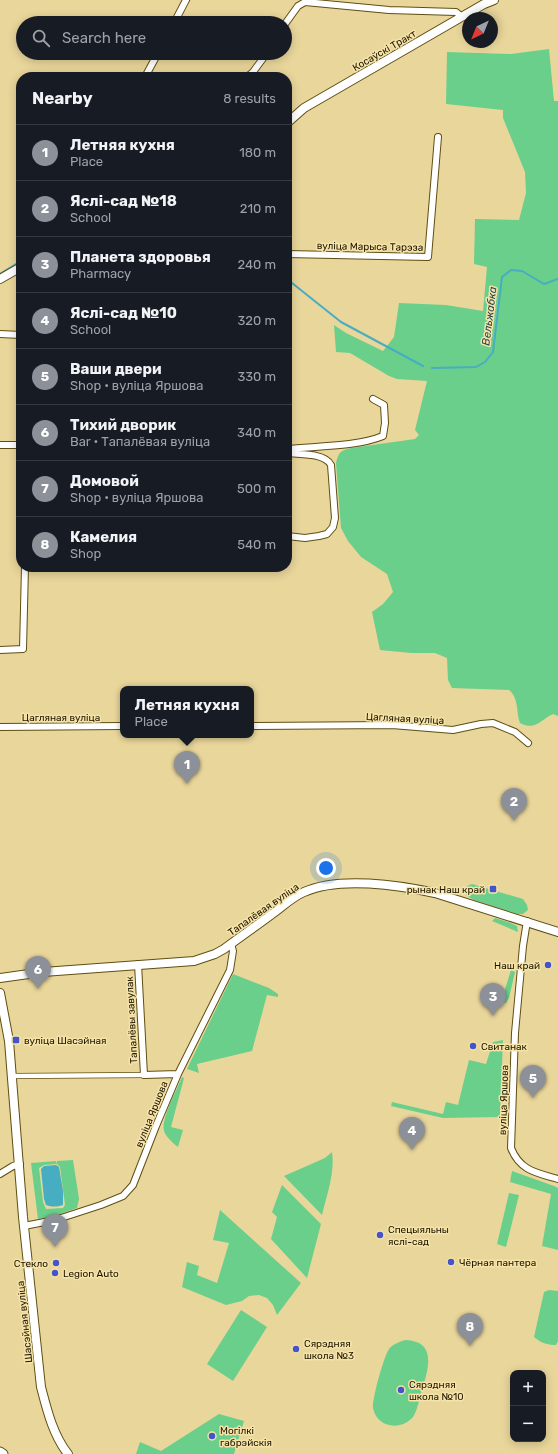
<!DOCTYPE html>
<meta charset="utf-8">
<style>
:root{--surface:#171b24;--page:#242831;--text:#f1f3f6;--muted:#9ea1a6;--line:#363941;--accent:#8c9099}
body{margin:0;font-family:Rubik,sans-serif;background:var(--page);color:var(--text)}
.controls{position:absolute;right:12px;bottom:12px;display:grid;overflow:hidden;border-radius:8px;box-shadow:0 2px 10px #0003}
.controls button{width:36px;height:36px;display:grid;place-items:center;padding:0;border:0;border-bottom:1px solid var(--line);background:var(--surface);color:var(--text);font:20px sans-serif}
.compass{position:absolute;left:462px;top:12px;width:36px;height:36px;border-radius:50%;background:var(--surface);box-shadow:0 2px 10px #0003;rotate:223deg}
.you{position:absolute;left:326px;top:868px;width:14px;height:14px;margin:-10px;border:3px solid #fff;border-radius:50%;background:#1a73e8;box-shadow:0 0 0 6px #1a73e833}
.badge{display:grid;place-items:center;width:26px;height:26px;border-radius:50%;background:var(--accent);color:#fff;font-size:13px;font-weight:700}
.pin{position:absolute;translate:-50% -33px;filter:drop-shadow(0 1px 2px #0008)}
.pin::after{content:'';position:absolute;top:21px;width:14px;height:12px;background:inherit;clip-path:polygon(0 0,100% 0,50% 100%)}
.popup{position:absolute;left:120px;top:686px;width:134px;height:52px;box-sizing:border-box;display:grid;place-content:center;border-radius:8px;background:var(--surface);filter:drop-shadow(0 1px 3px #0005);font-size:13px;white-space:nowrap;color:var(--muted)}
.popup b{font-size:15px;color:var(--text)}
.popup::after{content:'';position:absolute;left:50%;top:100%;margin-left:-8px;border:8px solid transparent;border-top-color:var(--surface)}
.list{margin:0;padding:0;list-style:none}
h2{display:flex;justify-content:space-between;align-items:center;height:52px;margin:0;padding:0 16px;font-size:17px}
h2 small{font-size:13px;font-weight:400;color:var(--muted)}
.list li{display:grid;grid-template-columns:26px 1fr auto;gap:12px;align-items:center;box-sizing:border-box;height:56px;padding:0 16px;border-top:1px solid var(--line)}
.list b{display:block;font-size:15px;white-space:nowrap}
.list p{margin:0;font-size:13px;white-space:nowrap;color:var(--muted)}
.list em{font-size:13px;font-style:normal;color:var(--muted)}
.icon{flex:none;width:22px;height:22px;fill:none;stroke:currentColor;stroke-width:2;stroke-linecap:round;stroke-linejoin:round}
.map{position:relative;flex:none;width:558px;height:1454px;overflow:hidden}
.search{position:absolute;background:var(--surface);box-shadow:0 2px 10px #0003;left:16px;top:16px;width:276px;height:44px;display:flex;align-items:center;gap:10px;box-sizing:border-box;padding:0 14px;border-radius:22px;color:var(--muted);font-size:15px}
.panel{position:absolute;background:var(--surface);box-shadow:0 2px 10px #0003;left:16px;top:72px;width:276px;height:500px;border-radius:16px}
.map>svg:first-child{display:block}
</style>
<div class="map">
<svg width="558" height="1454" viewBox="0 0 558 1454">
<rect width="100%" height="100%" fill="#e9d69b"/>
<path fill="#6acf8b" d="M549,49L554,101H558V716L553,714C540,720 536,731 520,723C516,712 519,698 509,690L452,688L448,680L447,658L435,653H411L380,650L372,612L383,604L393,592L387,574L361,557L348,541L341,528L336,463C339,452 340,451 351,448L415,439L419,435L415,430L427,381L397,379L389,376L350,353L336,352L334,325L346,333L383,351L394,337L399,303L446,305L483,311L487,267L474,264L475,219L519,220L526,193L525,172L503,118V110L446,104L447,52L511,54Z
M472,884L523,899L527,905L528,910L523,914H517L474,900L467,896L465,892L467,886Z
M495,918L508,922L517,926L518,932L492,921Z
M511,970L515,972L509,998L506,1003L501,1002Z
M233,974L269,988L278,994V997L267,995L252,1051L197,1064L199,1073L187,1069Z
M503,1040L500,1117L443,1118L391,1106L392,1102L443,1114L446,1102L458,1105L469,1060L486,1064L493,1042Z
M182,1077L184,1078L171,1127L183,1130L178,1147C173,1143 166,1137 164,1131C161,1118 177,1090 182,1077Z
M332,1152C335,1173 327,1194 322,1215L284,1176L325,1158Z
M73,1160L79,1199L77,1208L54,1216L38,1219L31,1163L56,1161L57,1164L44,1165L39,1168L43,1202L46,1209L63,1208L65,1205L60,1167L57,1164V1161Z
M512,1171L554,1186L558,1188V1250L542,1246L551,1194L510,1182Z
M282,1185L321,1224L307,1278L271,1239L277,1217L272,1212Z
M509,1193L519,1195L506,1247L497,1244Z
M220,1210L301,1283L277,1315L273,1305L267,1298L259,1295L249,1296L242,1301L226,1305L182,1287L187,1262L199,1266L197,1275L217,1283L229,1243L213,1240Z
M549,1290L558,1291V1341L556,1345C547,1345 541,1343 534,1337L544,1292Z
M241,1310L267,1327L233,1381L207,1364Z
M405,1340C438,1341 428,1370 422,1390C419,1399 418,1409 413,1417C401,1431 377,1428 373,1408C372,1399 384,1356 389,1349C393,1344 399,1342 405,1340Z
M219,1414L244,1421L234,1454H136L140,1442L161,1451Z"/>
<path fill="#47adc1" d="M56,1165L59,1167L63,1191V1205C56,1207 52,1207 46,1205L44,1199L41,1169L44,1166Z"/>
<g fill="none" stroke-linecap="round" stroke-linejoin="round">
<path stroke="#47adc1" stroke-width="2" d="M0,274L21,261
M287,279L341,322L423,366
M432,368L476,367L485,362L493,352L502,277L511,270L522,271L544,284L558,279"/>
<g stroke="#5f4e12" stroke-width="6">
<path id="pedestrian" d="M13,1076L144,1075"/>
</g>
<g stroke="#5f4e12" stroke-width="8">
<path id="minor" d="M174,23L186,0
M285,24L298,6L305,2L389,10L456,12L462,17
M145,77L158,53
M247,77L253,72L267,53
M287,254L428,257L438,137
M0,334L21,335
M0,445H21
M287,449C316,446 356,447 383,436L385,423L384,405L373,399
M287,453C299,454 325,453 331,465L335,518L333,527L327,534L319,536L305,538L287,536
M0,650L23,649L25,567
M251,726L392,725L453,730L481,724L493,723L515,732L528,743
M0,727L123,726
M527,921L523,946L515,1033L511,1148C520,1171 537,1173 558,1179
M138,964L144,1075L178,1074
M0,1174L13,1166L20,1164
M24,1226L55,1220L101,1205L123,1196L133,1185L156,1126L178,1074L230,970L233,951L231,944"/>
</g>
<g stroke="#5f4e12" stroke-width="10">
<path id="secondary" d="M287,123L304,108L484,4L494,0
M0,279L21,267
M0,978L43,972L194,961L215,954L224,949C240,937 256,926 272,914C282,907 292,897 304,892C339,876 399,885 435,893L558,932
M0,993L9,1041L23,1217L41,1387C47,1410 53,1435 68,1454"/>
</g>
<g stroke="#5f4e12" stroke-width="11">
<path id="primary" d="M0,1452L3,1454"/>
</g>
<use href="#pedestrian" stroke="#fff" stroke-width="4.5"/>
<use href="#minor" stroke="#fff" stroke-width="6"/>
<use href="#secondary" stroke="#fff" stroke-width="8"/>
<use href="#primary" stroke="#fff" stroke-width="9"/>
</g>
<g fill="#4554c9" stroke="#f6e3a8" stroke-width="1.5">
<rect x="489" y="885" width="8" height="8" rx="2"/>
<circle cx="548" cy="965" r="4"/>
<rect x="12" y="1036" width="8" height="8" rx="2"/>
<circle cx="473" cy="1046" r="4"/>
<circle cx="380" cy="1235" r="4"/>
<circle cx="451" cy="1262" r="4"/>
<circle cx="56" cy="1263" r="4"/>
<circle cx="55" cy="1273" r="4"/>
<circle cx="296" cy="1349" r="4"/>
<circle cx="401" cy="1390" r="4"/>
<circle cx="212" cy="1436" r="4"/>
</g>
<g text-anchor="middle" stroke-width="3" stroke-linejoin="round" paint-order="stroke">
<g font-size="10" fill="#1d1601" stroke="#f6e3a8">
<text transform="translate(384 50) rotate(-30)" y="4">Косаўскі Тракт</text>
<text transform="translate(370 246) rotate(1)" y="4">вуліца Марыса Тарэза</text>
<text x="61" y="721">Цагляная вуліца</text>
<text transform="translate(405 718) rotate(3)" y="4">Цагляная вуліца</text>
<text transform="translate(263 909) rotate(-35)" y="4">Тапалёвая вуліца</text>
<text transform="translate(131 1020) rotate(-93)" y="4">Тапалёвы завулак</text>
<text transform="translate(503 1100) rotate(-88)" y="4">вуліца Яршова</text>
<text transform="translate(151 1114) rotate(-68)" y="4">вуліца Яршова</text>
<text transform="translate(24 1322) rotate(-96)" y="4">Шасэйная вуліца</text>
</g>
<g font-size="10" fill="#1d1601" stroke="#f6e3a8" text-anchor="start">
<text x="485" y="893" text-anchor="end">рынак Наш край</text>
<text x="540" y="969" text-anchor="end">Наш край</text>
<text x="24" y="1044">вуліца Шасэйная</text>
<text x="481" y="1050">Свитанак</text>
<text x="388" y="1233">Спецыяльны<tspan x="388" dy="12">яслі-сад</tspan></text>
<text x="459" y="1266">Чёрная пантера</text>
<text x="48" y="1267" text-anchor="end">Стекло</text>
<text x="63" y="1277">Legion Auto</text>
<text x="304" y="1347">Сярэдняя<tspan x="304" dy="12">школа №3</tspan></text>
<text x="409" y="1388">Сярэдняя<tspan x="409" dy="12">школа №10</tspan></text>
<text x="220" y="1434">Могілкі<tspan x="220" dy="12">габрэйскія</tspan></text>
</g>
<g font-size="11" font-style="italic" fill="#26454c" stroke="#f6e3a8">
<text transform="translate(489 316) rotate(-83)" y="4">Вельжабка</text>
</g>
</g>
</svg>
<div class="controls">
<button>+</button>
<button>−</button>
</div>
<svg class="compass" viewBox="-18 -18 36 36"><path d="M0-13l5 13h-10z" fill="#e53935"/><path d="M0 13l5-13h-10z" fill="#9ea1a6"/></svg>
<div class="you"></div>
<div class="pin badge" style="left:187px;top:784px">1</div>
<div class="popup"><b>Летняя кухня</b>Place</div>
<div class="pin badge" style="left:514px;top:821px">2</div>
<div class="pin badge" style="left:493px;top:1016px">3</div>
<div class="pin badge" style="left:412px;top:1150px">4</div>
<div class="pin badge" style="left:533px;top:1098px">5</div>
<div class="pin badge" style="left:38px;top:989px">6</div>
<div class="pin badge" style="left:55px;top:1247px">7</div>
<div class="pin badge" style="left:470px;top:1346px">8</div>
<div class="search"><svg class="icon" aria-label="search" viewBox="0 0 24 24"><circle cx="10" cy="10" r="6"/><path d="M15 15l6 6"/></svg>Search here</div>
<section class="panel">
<h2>Nearby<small>8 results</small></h2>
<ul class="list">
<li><span class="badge">1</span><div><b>Летняя кухня</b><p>Place</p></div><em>180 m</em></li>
<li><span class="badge">2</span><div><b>Яслі-сад №18</b><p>School</p></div><em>210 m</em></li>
<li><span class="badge">3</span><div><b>Планета здоровья</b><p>Pharmacy</p></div><em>240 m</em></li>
<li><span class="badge">4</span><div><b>Яслі-сад №10</b><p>School</p></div><em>320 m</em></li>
<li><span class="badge">5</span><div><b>Ваши двери</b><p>Shop · вуліца Яршова</p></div><em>330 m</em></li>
<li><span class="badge">6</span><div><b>Тихий дворик</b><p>Bar · Тапалёвая вуліца</p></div><em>340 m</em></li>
<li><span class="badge">7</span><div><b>Домовой</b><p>Shop · вуліца Яршова</p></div><em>500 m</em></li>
<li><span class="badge">8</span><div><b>Камелия</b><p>Shop</p></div><em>540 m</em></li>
</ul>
</section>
</div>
